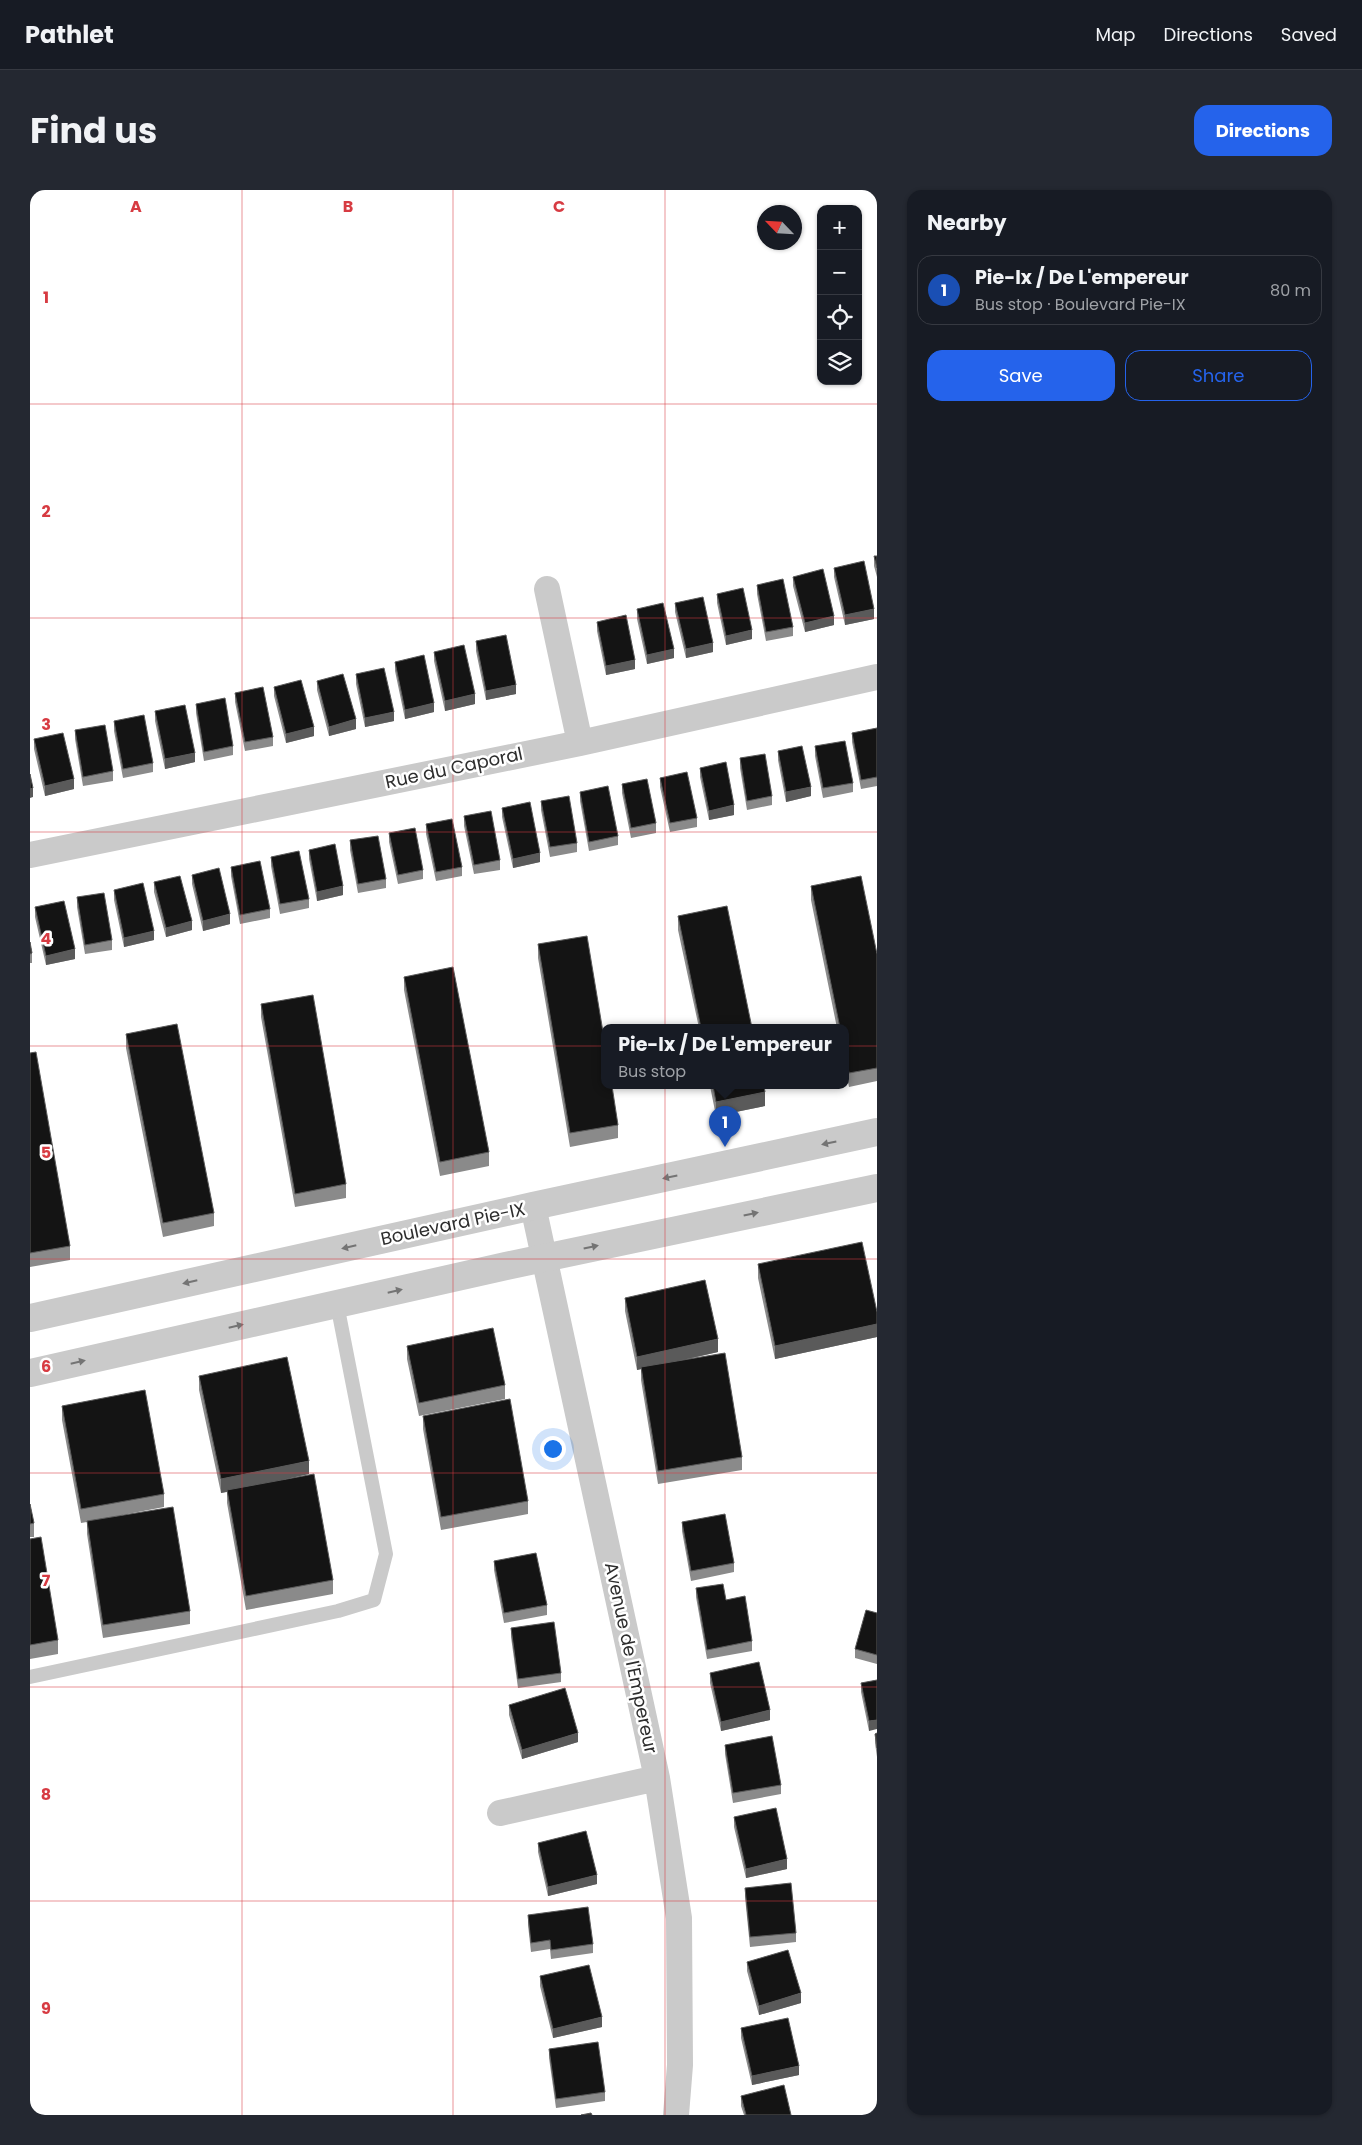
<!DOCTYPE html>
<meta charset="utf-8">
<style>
:root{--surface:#171b24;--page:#242831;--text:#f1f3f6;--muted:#9ea1a6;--line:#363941;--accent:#2563eb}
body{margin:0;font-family:Poppins,sans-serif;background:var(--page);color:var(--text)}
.controls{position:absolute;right:15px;top:15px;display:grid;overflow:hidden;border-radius:10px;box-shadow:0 1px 4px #0004}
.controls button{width:45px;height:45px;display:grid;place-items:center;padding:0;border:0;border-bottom:1px solid var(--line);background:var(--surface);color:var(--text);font:25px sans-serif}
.compass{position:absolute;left:727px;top:15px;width:45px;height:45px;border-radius:50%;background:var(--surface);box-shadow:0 1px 4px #0004;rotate:295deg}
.you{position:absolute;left:522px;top:1258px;width:18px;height:18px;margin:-12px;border:4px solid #fff;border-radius:50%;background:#1a73e8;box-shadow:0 0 0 8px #1a73e833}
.badge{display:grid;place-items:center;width:32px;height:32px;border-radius:50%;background:var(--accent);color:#fff;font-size:16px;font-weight:700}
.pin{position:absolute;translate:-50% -41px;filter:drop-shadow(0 1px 2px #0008)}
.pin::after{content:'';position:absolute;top:26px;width:18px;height:15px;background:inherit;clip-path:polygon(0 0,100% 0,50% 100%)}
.popup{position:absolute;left:571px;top:834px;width:248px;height:65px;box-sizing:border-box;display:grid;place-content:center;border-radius:10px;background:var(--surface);filter:drop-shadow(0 1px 4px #0005);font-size:16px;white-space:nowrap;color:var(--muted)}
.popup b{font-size:19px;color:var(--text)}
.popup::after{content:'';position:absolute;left:50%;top:100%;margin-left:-10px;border:10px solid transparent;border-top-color:var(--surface)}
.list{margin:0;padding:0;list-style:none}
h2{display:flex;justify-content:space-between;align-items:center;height:65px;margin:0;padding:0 20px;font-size:21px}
h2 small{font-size:16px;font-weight:400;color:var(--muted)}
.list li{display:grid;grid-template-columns:32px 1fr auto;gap:15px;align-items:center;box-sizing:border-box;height:70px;margin:0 10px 10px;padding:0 10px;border:1px solid var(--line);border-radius:15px}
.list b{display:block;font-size:19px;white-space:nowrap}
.list p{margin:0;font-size:16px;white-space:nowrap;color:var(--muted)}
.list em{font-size:16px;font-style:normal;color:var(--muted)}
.actions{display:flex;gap:10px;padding:15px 20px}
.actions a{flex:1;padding:11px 0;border:1px solid var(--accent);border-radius:15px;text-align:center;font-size:18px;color:var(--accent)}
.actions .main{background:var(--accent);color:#fff}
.icon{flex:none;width:28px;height:28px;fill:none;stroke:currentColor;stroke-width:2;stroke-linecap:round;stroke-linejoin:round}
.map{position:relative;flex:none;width:847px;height:1925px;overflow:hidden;border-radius:15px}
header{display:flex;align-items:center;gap:30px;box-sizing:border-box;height:70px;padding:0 25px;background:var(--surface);border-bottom:1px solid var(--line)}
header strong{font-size:24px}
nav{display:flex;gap:28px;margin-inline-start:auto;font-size:18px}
.intro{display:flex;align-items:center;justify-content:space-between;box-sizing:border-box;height:120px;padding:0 30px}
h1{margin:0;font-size:35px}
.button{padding:12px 22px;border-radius:15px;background:var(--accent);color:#fff;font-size:18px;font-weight:700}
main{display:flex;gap:30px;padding:0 30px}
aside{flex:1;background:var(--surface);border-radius:15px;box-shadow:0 1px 4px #0004}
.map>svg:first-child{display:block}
</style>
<header>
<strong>Pathlet</strong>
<nav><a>Map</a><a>Directions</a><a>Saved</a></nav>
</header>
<div class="intro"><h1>Find us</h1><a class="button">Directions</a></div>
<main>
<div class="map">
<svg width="847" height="1925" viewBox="0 0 847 1925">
<rect width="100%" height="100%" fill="#fff"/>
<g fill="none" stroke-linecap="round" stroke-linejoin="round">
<path stroke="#cacaca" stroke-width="14" d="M0,1487L308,1421L344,1410L356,1364L307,1114"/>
<path stroke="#cacaca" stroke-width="26" d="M517,399L550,553
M0,665L550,553L847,487
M503,1016L627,1588L649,1728L650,1875L646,1925
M470,1623L627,1588"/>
<path stroke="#cacaca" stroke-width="28" d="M0,1128L503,1016L847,942
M0,1183L476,1076L847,998"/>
</g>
<path fill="#8a8a8a" d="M844,366H847V387L844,376Z
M804,378L844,429L815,435L804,387Z
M763,387L804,435L775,442L763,396Z
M727,395L763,437V446L736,451L727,404Z
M687,404L722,449L696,455L687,413Z
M645,413L683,462L656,468L645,422Z
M607,419L644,468L617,474L607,429Z
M567,432L605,479L576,485L567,441Z
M446,451L486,504L456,510L446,461Z
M404,462L445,514L415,521L404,471Z
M365,472L404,522L375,529L365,481Z
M326,484L364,531L335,537L326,494Z
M287,491L326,539L299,546L287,500Z
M244,497L284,546L256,553L244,506Z
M205,503L243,547V556L215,561L205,512Z
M166,514L203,556V565L174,571L166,523Z
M125,521L165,572L135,579L125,531Z
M84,531L123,573V582L93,588L84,541Z
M847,538V596L831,599L822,552V543Z
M45,540L83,581V591L53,596L45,549Z
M4,549L44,599L15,606L4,559Z
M785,556L823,593V602L793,608L785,566Z
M748,561L781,606L756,612L748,570Z
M710,568L742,606V615L717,620L710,578Z
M670,578L704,625L679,630L670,587Z
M630,588L667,628V637L640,642L630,597Z
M592,594L626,633V643L601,648L592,603Z
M550,602L588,646V655L559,661L550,611Z
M511,611L547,653V662L520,667L511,620Z
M472,618L510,672L483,678L472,627Z
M434,626L470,670V680L444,684L434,636Z
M396,634L432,677V686L406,691L396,644Z
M359,643L393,680V689L368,694L359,652Z
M320,650L356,689V698L328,703L320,660Z
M279,660L313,705L287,711L279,669Z
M241,667L279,709V718L250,724L241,676Z
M201,677L240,719V728L210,734L201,686Z
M162,685L200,734L173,741L162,694Z
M124,692L162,740L136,747L124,702Z
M781,696L847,764V891L819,897L815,877V838H807L781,710Z
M84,700L124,750L94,757L84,710Z
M47,707L82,750V760L55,764L47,717Z
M5,717L45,769L16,775L5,727Z
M648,726L722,838H669L648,740Z
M0,752L2,763V773H0Z
M508,754L588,935V948L540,957L508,768Z
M374,787L459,962V976L410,986L374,800Z
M231,814L316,994V1008L265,1017L231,827Z
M96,844L184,1023V1036L133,1047L96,858Z
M0,863L40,1056V1070L0,1077Z
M680,896H734L735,916L686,926Z
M728,1074L847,1122V1147L745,1169L728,1088Z
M595,1108L688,1162L659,1169L712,1267V1280L628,1294L611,1190V1179L607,1180L595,1121Z
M377,1156L475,1195V1209L389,1226L377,1169Z
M169,1186L279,1284L251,1290L303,1390V1404L216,1420L197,1313V1302L191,1303L169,1200Z
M32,1216L134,1304V1317L82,1327L160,1421V1434L73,1448L57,1344V1332L51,1333L32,1230Z
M393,1226L498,1311V1324L411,1340L393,1239Z
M0,1314L4,1333V1347H0Z
M652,1332L704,1373V1382L661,1391L652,1341Z
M0,1349L28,1450V1464L0,1469Z
M464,1371L517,1415V1425L474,1433L464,1380Z
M666,1398L696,1410L722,1451V1461L677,1469L666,1407Z
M847,1423V1474L825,1468V1459Z
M481,1438L531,1483V1492L488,1498L481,1447Z
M680,1483L740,1530L691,1541L680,1493Z
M847,1490L839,1541L831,1502V1493Z
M479,1515L548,1552L492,1569L479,1525Z
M847,1543V1567L845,1553V1544Z
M695,1555L751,1595V1604L703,1613L695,1564Z
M704,1627L757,1679L716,1688L704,1637Z
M508,1653L567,1694L518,1706L508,1662Z
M715,1698L766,1743V1752L720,1757L715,1707Z
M498,1725L563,1754V1763L521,1769L520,1759L501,1762L498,1735Z
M717,1772L771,1813L729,1825L717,1781Z
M510,1786L572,1837L523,1848L510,1796Z
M711,1838L769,1885L722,1895L711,1848Z
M519,1859L575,1902V1911L526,1918L519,1868Z
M711,1906L761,1925H714L711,1916Z"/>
<path fill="#5a5a5a" d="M844,419V429L815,435V425Z
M804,426V435L775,442V433Z
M722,440V449L696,455V446Z
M683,453V462L656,468V459Z
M644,459V468L617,474V465Z
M605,470V479L576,485V476Z
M486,495V504L456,510V501Z
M445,504V514L415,521V511Z
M404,513V522L375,529V520Z
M364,522V531L335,537V528Z
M326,529V539L299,546V537Z
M284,537V546L256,553V544Z
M165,563V572L135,579V569Z
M44,589V599L15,606V596Z
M781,597V606L756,612V602Z
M3,598V607L0,608V599Z
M704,615V625L679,630V621Z
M510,663V672L483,678V669Z
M313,696V705L287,711V702Z
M200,724V734L173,741V731Z
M162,731V740L136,747V738Z
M124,741V750L94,757V748Z
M45,759V769L16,775V766Z
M735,902V916L686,926V912Z
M847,1134V1147L745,1169V1156Z
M688,1149V1162L607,1180V1167Z
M279,1271V1284L191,1303V1289Z
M740,1520V1530L691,1541V1532Z
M847,1530V1539L839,1541V1531Z
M548,1543V1552L492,1569V1560Z
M757,1669V1679L716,1688V1679Z
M567,1685V1694L518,1706V1697Z
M771,1803V1813L729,1825V1816Z
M572,1827V1837L523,1848V1839Z
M769,1876V1885L722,1895V1886Z"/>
<path fill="#141414" stroke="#5a5a5a" d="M844,366H847V378Z
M834,371L844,419L815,425L804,378Z
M793,379L804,426L775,433L763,387Z
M753,389L763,437L736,442L727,395Z
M713,398L722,440L696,446L687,404Z
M673,407L683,453L656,459L645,413Z
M633,413L644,459L617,465L607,419Z
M596,425L605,470L576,476L567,432Z
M476,445L486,495L456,501L446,451Z
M434,455L445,504L415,511L404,462Z
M394,465L404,513L375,520L365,472Z
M354,478L364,522L335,528L326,484Z
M313,484L326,529L299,537L287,491Z
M271,490L284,537L256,544L244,497Z
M233,497L243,547L215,552L205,503Z
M195,508L203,556L174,562L166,514Z
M155,515L165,563L135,569L125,521Z
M114,525L123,573L93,579L84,531Z
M75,535L83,581L53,587L45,540Z
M847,538V587L831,590L822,543Z
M33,543L44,589L15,596L4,549Z
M815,551L823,593L793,598L785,556Z
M772,556L781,597L756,602L748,561Z
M735,564L742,606L717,611L710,568Z
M696,572L704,615L679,621L670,578Z
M657,582L667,628L640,633L630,588Z
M0,584L3,598L0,599Z
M617,589L626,633L601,638L592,594Z
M578,596L588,646L559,652L550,602Z
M539,606L547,653L520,657L511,611Z
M500,612L510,663L483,669L472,618Z
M461,621L470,670L444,675L434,626Z
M422,629L432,677L406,682L396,634Z
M385,638L393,680L368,685L359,643Z
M348,646L356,689L328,694L320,650Z
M305,654L313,696L287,702L279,660Z
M269,661L279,709L250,714L241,667Z
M230,671L240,719L210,725L201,677Z
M189,678L200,724L173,731L162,685Z
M150,686L162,731L136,738L124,692Z
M831,686L847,764V878L819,883L815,863V838H810L781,696Z
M113,693L124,741L94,748L84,700Z
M74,703L82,750L55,755L47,707Z
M34,711L45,759L16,766L5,717Z
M697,716L722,838H671L648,726Z
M557,746L575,854V896H582L588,935L540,943L508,754Z
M0,752L2,763L0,764Z
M423,777L459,962L410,972L374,787Z
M283,805L316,994L265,1004L231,814Z
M147,834L184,1023L133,1033L96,844Z
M6,862L40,1056L0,1063V863Z
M683,896H734L735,902L686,912Z
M832,1052L847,1122V1134L745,1156L728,1074Z
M675,1090L688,1149L607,1167L595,1108Z
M463,1138L475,1195L389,1213L377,1156Z
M695,1163L712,1267L628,1281L611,1177Z
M257,1167L279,1271L191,1289L169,1186Z
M115,1200L134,1304L51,1319L32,1216Z
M480,1209L498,1311L411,1327L393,1226Z
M284,1284L303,1390L216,1406L197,1300Z
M0,1314L4,1333L0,1334Z
M143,1317L160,1421L73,1435L57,1331Z
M695,1324L704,1373L661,1381L652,1332Z
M11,1347L28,1450L0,1455V1349Z
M506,1363L517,1415L474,1423L464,1371Z
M693,1394L696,1410L715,1406L722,1451L677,1460L666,1398Z
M836,1420L847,1423V1465L825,1459Z
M524,1432L531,1483L488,1489L481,1438Z
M729,1472L740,1520L691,1532L680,1483Z
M847,1490V1530L839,1531L831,1493Z
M535,1498L548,1543L492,1560L479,1515Z
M847,1543V1558L845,1544Z
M742,1546L751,1595L703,1603L695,1555Z
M746,1618L757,1669L716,1679L704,1627Z
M556,1641L567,1685L518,1697L508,1653Z
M761,1693L766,1743L720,1747L715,1698Z
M558,1717L563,1754L521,1760L520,1750L501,1753L498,1725Z
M758,1760L771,1803L729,1816L717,1772Z
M559,1775L572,1827L523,1839L510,1786Z
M758,1828L769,1876L722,1886L711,1838Z
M568,1852L575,1902L526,1909L519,1859Z
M754,1895L761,1925H716L711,1906Z
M561,1923L562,1925H551Z"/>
<defs><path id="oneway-solid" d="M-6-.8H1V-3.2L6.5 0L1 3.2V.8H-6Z" transform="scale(1.25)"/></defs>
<g fill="#747474">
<use href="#oneway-solid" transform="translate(799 953) rotate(168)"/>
<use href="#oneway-solid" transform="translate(640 987) rotate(168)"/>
<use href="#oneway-solid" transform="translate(721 1024) rotate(-12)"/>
<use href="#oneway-solid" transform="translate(319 1057) rotate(167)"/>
<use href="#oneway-solid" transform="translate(561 1057) rotate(-12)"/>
<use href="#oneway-solid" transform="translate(160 1092) rotate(167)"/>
<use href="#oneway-solid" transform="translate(365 1101) rotate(-13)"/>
<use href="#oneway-solid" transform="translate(206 1136) rotate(-13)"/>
<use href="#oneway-solid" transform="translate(48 1172) rotate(-13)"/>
</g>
<path fill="none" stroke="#d73b42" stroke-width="1" stroke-opacity="0.55" d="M212,0V1925M423,0V1925M635,0V1925M0,214H847M0,428H847M0,642H847M0,856H847M0,1069H847M0,1283H847M0,1497H847M0,1711H847"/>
<g text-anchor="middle" stroke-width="5" stroke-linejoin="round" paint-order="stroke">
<g font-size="18" fill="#2d2d2d" stroke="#fff">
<text transform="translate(424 578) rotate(-12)" y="6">Rue du Caporal</text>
<text transform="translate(423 1034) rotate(-12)" y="6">Boulevard Pie-IX</text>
<text transform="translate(601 1468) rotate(78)" y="6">Avenue de l'Empereur</text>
</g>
</g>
<g font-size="16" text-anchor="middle" font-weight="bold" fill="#d73b42" stroke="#fff" stroke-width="5" stroke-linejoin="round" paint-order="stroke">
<text x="106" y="22">A</text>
<text x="318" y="22">B</text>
<text x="529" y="22">C</text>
<text x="16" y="113">1</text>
<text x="16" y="327">2</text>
<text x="16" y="540">3</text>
<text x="16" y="754">4</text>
<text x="16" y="968">5</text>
<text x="16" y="1182">6</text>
<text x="16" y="1396">7</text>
<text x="16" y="1610">8</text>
<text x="16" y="1824">9</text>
</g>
</svg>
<div class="controls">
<button>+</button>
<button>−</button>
<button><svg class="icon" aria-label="locate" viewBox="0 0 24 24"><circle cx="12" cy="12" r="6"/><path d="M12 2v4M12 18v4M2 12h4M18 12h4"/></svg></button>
<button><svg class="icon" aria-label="layers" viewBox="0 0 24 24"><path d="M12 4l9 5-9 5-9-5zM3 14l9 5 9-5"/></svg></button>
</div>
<svg class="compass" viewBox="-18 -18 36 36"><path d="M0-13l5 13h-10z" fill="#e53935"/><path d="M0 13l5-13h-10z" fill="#9ea1a6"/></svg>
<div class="you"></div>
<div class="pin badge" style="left:695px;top:957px;background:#1a4fb4">1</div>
<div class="popup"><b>Pie-Ix / De L'empereur</b>Bus stop</div>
</div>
<aside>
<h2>Nearby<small></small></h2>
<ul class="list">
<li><span class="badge" style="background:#1a4fb4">1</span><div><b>Pie-Ix / De L'empereur</b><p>Bus stop · Boulevard Pie-IX</p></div><em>80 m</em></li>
</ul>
<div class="actions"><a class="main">Save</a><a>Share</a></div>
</aside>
</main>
